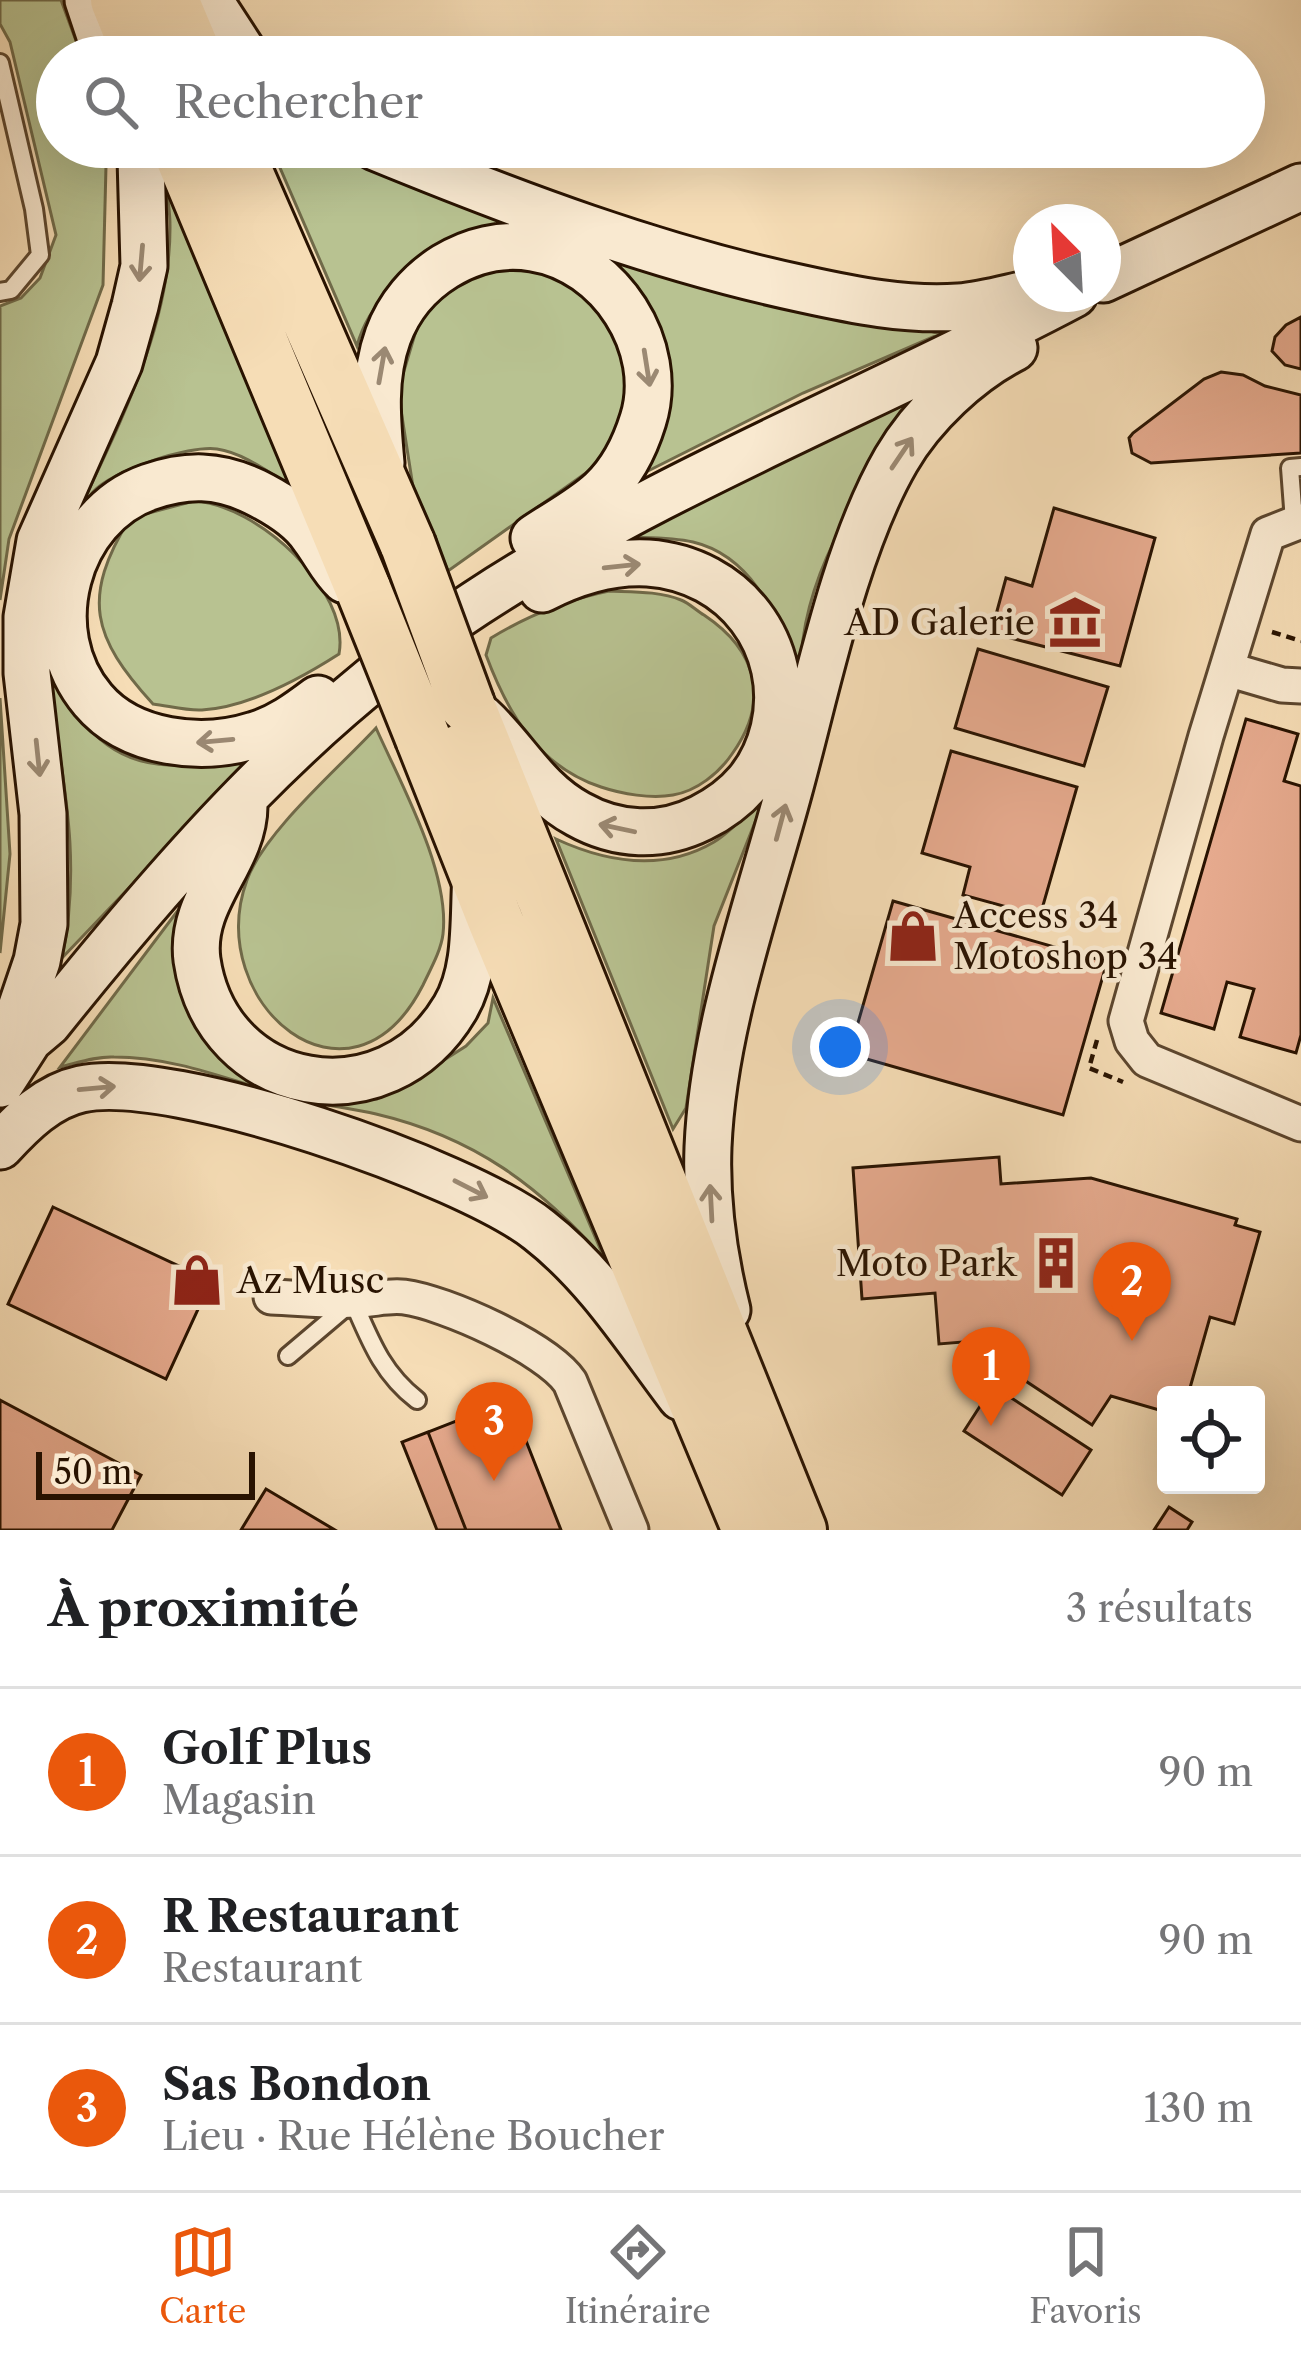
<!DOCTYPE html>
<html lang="fr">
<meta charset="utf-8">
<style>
:root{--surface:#fff;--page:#f2f2f2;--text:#202124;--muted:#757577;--line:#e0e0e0;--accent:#ea580c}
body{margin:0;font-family:"Libre Caslon Text",serif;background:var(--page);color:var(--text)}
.controls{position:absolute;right:36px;bottom:36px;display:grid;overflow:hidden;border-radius:12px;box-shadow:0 12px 48px #0002}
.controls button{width:108px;height:108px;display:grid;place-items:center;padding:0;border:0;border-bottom:3px solid var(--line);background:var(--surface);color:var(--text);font:60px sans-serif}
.compass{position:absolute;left:1013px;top:204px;width:108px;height:108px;border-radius:50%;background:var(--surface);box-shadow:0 12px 48px #0002;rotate:336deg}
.scale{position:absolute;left:36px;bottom:30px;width:219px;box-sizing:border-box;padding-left:12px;border:6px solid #291301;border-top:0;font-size:33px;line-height:42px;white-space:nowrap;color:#291301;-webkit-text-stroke:9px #f9e9d0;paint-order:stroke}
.you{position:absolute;left:840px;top:1047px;width:42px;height:42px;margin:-30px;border:9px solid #fff;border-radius:50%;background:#1a73e8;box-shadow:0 0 0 18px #1a73e833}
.badge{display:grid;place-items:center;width:78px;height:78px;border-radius:50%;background:var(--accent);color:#fff;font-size:39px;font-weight:700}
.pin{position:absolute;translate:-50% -99px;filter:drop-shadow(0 3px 6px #0008)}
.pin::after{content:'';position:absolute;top:63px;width:42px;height:36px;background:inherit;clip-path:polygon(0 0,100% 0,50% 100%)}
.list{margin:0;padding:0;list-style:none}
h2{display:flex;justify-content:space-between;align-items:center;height:156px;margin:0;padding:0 48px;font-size:51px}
h2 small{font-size:39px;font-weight:400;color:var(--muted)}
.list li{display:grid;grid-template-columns:78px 1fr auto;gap:36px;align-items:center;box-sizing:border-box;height:168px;padding:0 48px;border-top:3px solid var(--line)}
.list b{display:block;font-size:45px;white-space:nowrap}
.list p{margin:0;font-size:39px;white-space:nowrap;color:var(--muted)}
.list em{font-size:39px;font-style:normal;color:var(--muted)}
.icon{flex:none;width:66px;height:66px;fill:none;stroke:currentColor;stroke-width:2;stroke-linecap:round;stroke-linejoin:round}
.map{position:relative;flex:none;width:1301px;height:1530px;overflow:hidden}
.search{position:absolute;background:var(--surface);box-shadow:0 12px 48px #0002;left:36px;right:36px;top:36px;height:132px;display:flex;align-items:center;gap:30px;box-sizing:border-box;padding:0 42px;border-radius:66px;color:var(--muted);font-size:45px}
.sheet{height:660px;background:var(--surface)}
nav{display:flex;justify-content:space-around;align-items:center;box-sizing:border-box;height:168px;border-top:3px solid var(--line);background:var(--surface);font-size:33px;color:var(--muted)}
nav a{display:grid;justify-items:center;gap:6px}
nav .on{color:var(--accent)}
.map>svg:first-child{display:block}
</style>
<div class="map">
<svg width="1301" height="1530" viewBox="0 0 1301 1530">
<rect width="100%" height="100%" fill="#f6ddb6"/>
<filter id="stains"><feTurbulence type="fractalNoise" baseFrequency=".00167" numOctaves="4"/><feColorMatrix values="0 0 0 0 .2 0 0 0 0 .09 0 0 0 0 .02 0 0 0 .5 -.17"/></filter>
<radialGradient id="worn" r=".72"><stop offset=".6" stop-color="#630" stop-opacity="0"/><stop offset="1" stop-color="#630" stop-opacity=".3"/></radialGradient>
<path fill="#b8c291" stroke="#706a49" stroke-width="3" d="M0,0H61L82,57H57V147H102L106,166L103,285L9,539L0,600V306L21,298L40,278L56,235L10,42L0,24Z
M271,147H348L408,173L940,334L803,393L636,477L667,360L656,320L597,257L465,235C421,266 371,291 357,346Z
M162,161L301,492C276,478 246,453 217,449C188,445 112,471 93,492C87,499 82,508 77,515C118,426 171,327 170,225C170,204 165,182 162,161Z
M502,267L549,272L590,295L618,333L629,372L618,443L600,463L448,571L413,487L398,391L423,307L454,282Z
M936,380C878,467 798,565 801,676C778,622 756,557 693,542C671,537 648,538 626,537Z
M194,501C256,504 351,589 339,654C300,679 249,707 202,710C187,711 169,706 153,704C92,637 81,598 130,518Z
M609,591C631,592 660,591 681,600C689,603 697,611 704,615C758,651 770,701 732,754C719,773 697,791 673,795C651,799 622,794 601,787C539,767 508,714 486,655L491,638C529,615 565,600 609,591Z
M46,660C64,680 70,706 86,725C133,780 192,766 255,756L62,958C84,852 59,766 46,660Z
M0,698L10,854L0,953Z
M376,728C401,784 450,872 443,934C441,951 430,970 423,985C350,1128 202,1003 247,880C264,832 340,767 376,728Z
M765,797L714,926L686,1108L673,1129L556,839C606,862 663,872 714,842C732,831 748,812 765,797Z
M182,905L177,976L186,1003L208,1035L334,1100L377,1099L430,1069L466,1046L488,1023L493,998L605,1260C540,1186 474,1137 376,1114C349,1108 321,1105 294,1098C233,1082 178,1057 114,1057C96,1056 77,1063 60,1067Z"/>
<path fill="#e6aa8e" stroke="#291301" stroke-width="3" d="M1301,317V369L1285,365L1272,351L1275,337L1286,325Z
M1221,372L1243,375L1265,386L1301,395V453L1151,463L1132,453L1129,438L1133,433L1204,379Z
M1054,508L1155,538L1120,666L991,633L1006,578L1032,586Z
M978,649L1108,687L1084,766L955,728Z
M1246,719L1298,734L1284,781L1301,786V1035L1296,1053L1240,1037L1254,989L1227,982L1214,1029L1161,1013Z
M951,751L1077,787L1040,916L963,895L970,867L922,853Z
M893,901L1107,962L1063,1115L849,1054Z
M999,1157L1001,1184L1091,1178L1237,1219L1235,1225L1260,1232L1234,1324L1210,1317L1188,1395H1166V1412L1111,1396L1092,1425L1015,1374L1012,1338L939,1344L935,1293L862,1299L853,1168Z
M53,1207L211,1281L166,1379L8,1304Z
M993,1386L1091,1450L1062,1495L964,1431Z
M0,1400L141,1475L112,1530H0Z
M510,1400L561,1530H466L428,1432Z
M428,1432L466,1530H437L402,1442Z
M266,1489L335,1530H241Z
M1169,1507L1192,1522L1187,1530H1154Z"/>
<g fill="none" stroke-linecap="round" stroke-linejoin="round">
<g stroke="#5c462e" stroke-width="22">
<path id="service" d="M0,63L34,209L40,255L11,290L0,292
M1294,521L1290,468L1301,467
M288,1356L353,1301C370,1340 382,1373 417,1400"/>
</g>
<g stroke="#5c462e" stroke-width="39">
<path id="minor" d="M1301,521L1268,534L1206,736L1126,1021L1132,1041L1147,1060L1301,1124
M1227,669L1282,685L1301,686
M271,1297C299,1298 328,1302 356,1300C372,1300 388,1295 404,1297C444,1302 547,1348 570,1382L631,1530"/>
</g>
<g stroke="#291301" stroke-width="51">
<path id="secondary" d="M88,0L107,57
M209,0L246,57
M375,147C514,204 657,258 803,289C853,300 907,311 959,307C983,305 1007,298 1031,293
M1103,279L1301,187
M381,463C377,420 373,377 388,336C409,278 471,238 533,248C610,260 666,347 643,420C635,446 622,472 602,491C583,509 556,523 534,538
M318,699C298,714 279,728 255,735C202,752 130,744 93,700C35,632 66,516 149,487C187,474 218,474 255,492C275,502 300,517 313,536C324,550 332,568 345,580
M481,718C515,749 535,791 578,814C617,836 661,838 701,818C739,799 764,771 774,729C793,646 735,569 648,563C610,561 575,572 542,589
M244,806C244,861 189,900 197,960C217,1096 386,1125 455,1008C478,970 473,917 476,874
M0,1044L19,1014L37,961L44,924L43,814L27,673V617L40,541L119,363L135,306L144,266L141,158L138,147
M0,1084L29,1039L48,1023C173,867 306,714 475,604C663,481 876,399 1074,294
M0,1146C22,1122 48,1096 81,1089C171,1069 466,1172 539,1230C597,1275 637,1339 681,1397
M727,1310C714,1258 706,1200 708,1147C713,1027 758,905 789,790C817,688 844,550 896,460C922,415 969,371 1014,348"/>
</g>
<g stroke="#291301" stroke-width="60">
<path id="trunk" d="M118,0L141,57
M171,0L195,57
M179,147L364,591
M234,147L408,545
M467,705L799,1530
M423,738L496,922L750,1530"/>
</g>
<path stroke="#291301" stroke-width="4.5" stroke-dasharray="9 6" stroke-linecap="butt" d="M1272,632L1301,641
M1097,1040L1089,1068L1123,1082"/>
<use href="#service" stroke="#f9e9d0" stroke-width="16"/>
<use href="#minor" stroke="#f9e9d0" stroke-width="33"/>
<use href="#secondary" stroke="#f9e9d0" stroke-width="45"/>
<use href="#trunk" stroke="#f6ddb6" stroke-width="54"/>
<g stroke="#291301" stroke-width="60" stroke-linecap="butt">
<path id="trunk-bridge" d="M408,545L467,705
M364,591L423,738"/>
</g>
<use href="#trunk-bridge" stroke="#f6ddb6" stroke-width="54"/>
</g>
<defs><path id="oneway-shaft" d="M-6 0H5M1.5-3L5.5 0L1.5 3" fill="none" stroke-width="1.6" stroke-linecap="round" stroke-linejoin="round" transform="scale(3)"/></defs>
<g stroke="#9b8973">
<use href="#oneway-shaft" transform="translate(141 263) rotate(95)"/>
<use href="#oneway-shaft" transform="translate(382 365) rotate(-80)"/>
<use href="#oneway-shaft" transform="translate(647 368) rotate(81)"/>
<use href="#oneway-shaft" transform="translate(902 453) rotate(-56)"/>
<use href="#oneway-shaft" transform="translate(622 566) rotate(-6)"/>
<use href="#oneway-shaft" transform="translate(215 741) rotate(175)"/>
<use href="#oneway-shaft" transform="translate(38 758) rotate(84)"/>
<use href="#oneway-shaft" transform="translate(781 822) rotate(-75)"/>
<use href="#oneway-shaft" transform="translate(617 828) rotate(-168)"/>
<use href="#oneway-shaft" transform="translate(97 1088) rotate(-5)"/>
<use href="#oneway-shaft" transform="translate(471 1189) rotate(27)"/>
<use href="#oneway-shaft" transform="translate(711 1203) rotate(-93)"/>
</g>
<defs>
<g id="museum-bare" transform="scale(4.14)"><path d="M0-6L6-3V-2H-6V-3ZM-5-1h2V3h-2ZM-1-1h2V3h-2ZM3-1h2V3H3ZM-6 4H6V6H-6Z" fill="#8f2418" stroke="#f9e9d0" stroke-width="2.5" paint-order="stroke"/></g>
<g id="shop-bare" transform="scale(4.14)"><path d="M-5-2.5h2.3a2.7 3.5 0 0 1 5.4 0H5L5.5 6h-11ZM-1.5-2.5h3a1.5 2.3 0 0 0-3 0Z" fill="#8f2418" stroke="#f9e9d0" stroke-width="2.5" paint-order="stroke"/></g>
<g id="building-bare" transform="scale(4.14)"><path d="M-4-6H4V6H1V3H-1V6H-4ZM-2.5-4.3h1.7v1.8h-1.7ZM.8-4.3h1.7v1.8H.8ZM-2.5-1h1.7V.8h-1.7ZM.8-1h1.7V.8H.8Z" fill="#8f2418" stroke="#f9e9d0" stroke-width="2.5" paint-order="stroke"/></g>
</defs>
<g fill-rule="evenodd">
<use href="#museum-bare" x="1075" y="622"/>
<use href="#shop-bare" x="913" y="936"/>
<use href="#building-bare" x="1056" y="1263"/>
<use href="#shop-bare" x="197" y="1280"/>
</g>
<g text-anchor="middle" stroke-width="9" stroke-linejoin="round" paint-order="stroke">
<g font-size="36" fill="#291301" stroke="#f9e9d0" text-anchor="end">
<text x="1035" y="635">AD Galerie</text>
<text x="953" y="928" text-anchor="start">Access 34<tspan x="953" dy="41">Motoshop 34</tspan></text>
<text x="1016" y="1276">Moto Park</text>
<text x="237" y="1293" text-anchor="start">Az Musc</text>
</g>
</g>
<rect width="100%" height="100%" filter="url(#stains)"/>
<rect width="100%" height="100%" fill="url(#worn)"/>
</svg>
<div class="controls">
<button><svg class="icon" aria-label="locate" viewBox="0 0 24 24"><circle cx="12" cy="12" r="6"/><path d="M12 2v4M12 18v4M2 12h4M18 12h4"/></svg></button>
</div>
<svg class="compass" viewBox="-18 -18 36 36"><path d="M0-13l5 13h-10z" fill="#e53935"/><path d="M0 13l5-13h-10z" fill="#757577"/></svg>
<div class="scale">50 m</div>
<div class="you"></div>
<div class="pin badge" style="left:991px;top:1426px">1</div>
<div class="pin badge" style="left:1132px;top:1341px">2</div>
<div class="pin badge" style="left:494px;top:1481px">3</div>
<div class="search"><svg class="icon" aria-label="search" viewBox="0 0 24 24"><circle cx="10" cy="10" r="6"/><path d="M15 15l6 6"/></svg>Rechercher</div>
</div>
<section class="sheet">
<h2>À proximité<small>3 résultats</small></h2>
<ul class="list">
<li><span class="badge">1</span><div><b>Golf Plus</b><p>Magasin</p></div><em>90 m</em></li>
<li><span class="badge">2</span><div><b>R Restaurant</b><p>Restaurant</p></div><em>90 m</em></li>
<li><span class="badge">3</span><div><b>Sas Bondon</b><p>Lieu · Rue Hélène Boucher</p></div><em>130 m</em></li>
</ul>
</section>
<nav>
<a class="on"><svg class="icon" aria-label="map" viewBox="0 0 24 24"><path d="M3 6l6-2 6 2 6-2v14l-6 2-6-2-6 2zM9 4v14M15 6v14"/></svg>Carte</a>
<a><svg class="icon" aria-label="directions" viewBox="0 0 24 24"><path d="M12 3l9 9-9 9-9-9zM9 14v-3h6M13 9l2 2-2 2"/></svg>Itinéraire</a>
<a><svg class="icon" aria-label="saved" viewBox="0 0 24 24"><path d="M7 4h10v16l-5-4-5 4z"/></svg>Favoris</a>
</nav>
